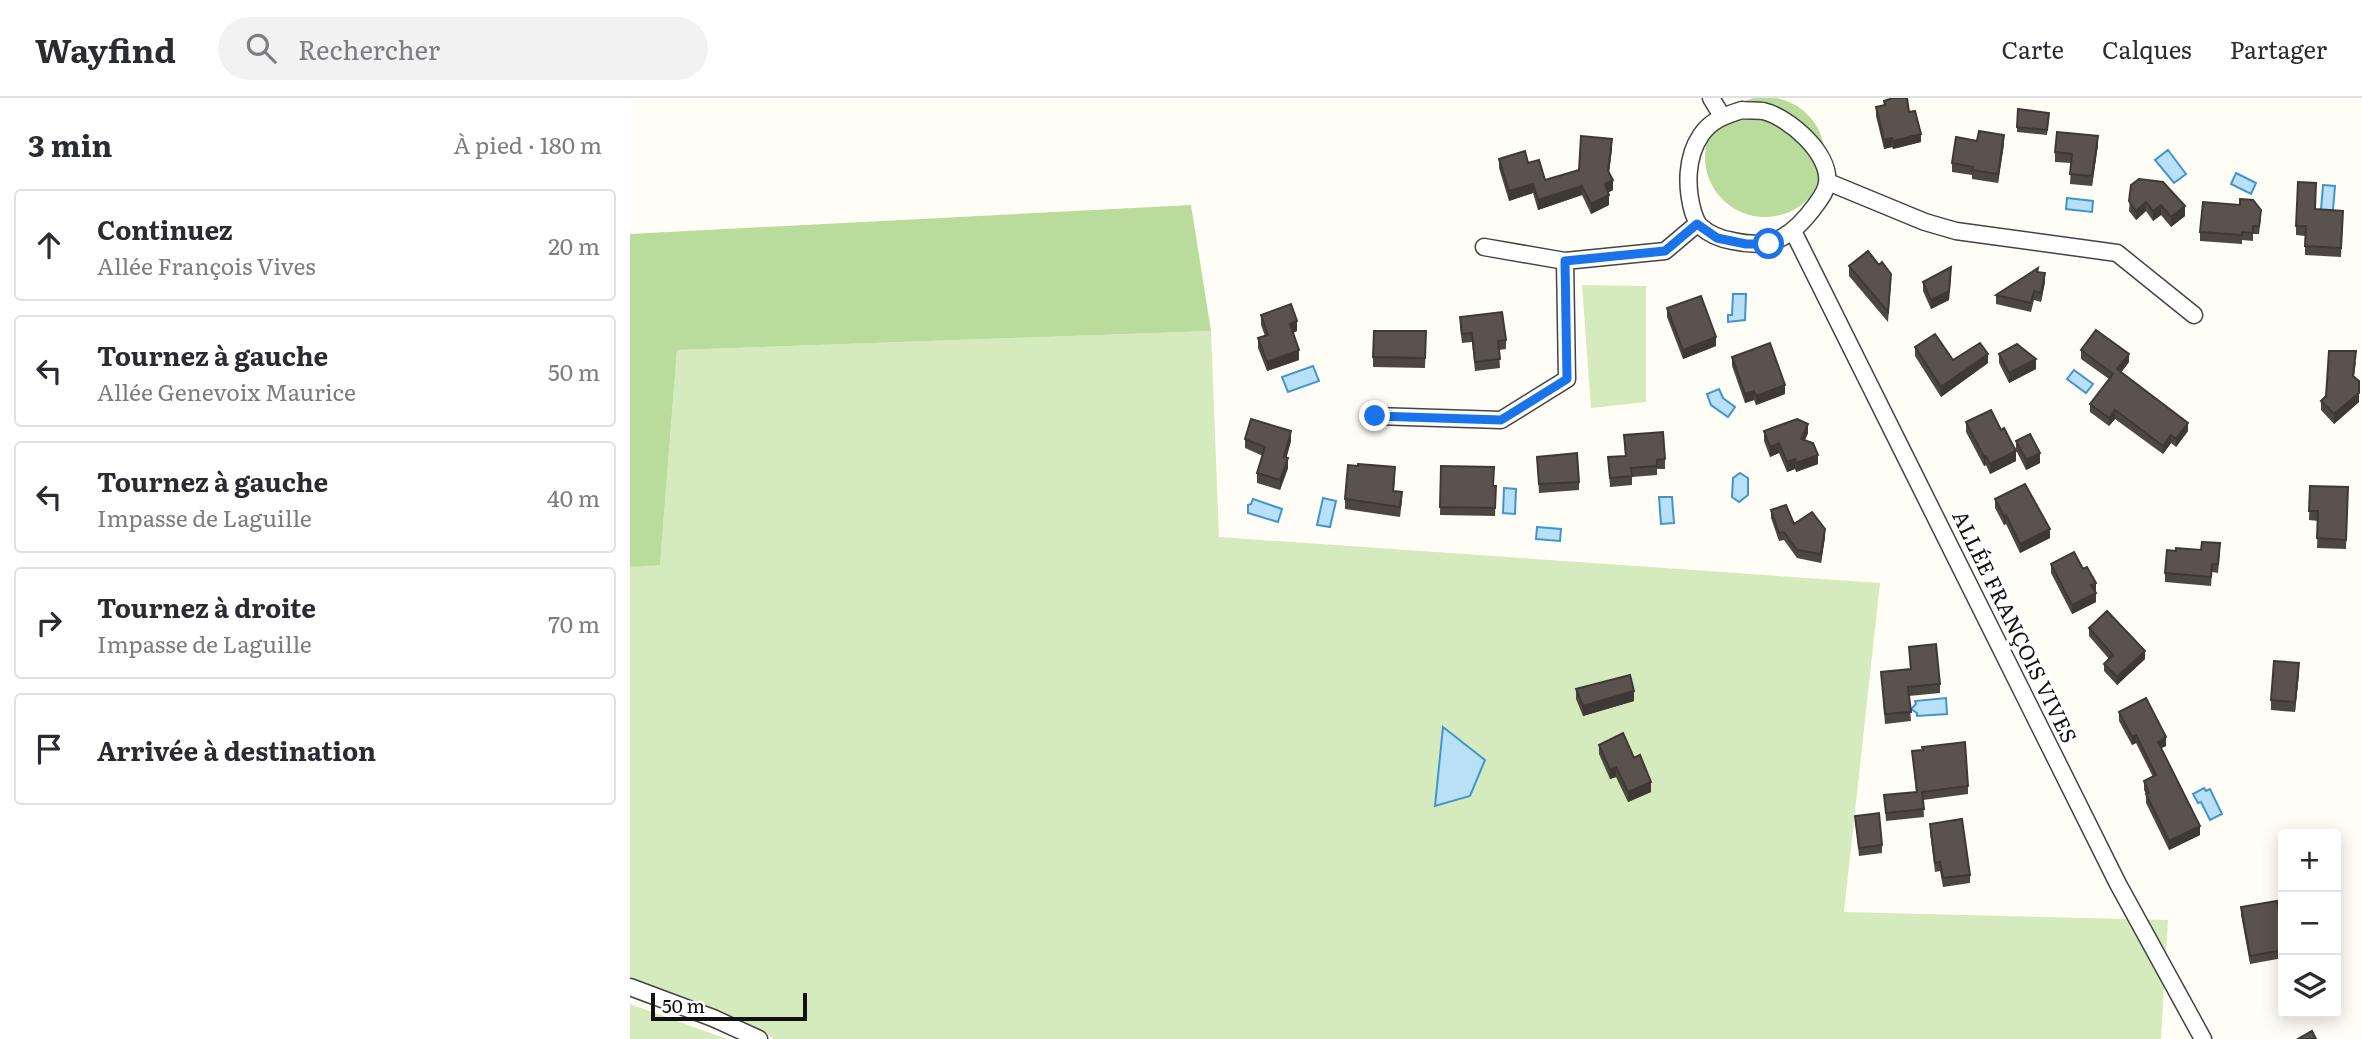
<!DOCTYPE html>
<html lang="fr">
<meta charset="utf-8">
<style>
:root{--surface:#fff;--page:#f2f2f3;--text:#2b2b33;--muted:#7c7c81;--line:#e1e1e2}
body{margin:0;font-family:Literata,serif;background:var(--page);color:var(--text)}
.controls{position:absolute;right:21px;bottom:21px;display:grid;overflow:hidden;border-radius:7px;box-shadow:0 4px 18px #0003}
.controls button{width:63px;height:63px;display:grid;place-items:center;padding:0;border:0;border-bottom:2px solid var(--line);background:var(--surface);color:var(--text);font:35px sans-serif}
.scale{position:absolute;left:21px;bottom:18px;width:156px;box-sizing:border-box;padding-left:7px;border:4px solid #111;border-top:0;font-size:19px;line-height:24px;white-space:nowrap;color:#111;-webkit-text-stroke:5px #fff;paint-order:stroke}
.stop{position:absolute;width:21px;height:21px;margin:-16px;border:5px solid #1a73e8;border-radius:50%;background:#fff}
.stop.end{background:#1a73e8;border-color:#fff;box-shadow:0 2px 7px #0008}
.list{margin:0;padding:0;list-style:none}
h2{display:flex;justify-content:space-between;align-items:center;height:91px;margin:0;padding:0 28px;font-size:30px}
h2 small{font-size:23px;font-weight:400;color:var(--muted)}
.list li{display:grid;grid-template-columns:46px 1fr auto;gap:21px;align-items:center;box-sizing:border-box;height:112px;margin:0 14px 14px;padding:0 14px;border:2px solid var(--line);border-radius:7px}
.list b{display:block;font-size:26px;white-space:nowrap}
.list p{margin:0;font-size:23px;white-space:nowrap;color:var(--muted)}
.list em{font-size:23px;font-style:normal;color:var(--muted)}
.icon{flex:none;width:38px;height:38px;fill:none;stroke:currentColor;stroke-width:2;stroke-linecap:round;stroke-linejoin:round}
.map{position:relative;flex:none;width:1732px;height:941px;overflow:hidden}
header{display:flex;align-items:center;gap:42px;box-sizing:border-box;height:98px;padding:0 35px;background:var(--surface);border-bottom:2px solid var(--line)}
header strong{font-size:33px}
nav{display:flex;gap:38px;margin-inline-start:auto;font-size:24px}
.search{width:490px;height:63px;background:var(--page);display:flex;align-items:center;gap:18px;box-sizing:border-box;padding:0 24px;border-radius:38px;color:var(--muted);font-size:26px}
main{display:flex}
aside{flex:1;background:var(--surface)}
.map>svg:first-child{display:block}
</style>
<header>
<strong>Wayfind</strong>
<div class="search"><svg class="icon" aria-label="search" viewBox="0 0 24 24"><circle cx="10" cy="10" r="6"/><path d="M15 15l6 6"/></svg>Rechercher</div>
<nav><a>Carte</a><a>Calques</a><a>Partager</a></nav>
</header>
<main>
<aside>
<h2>3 min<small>À pied · 180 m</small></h2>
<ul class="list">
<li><svg class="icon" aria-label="ahead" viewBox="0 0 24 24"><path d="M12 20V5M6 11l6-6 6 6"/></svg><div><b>Continuez</b><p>Allée François Vives</p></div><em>20 m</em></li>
<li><svg class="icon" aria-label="left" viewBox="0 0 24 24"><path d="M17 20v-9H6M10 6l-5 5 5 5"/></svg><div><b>Tournez à gauche</b><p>Allée Genevoix Maurice</p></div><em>50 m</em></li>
<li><svg class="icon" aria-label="left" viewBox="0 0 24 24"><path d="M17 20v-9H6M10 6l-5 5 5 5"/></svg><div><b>Tournez à gauche</b><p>Impasse de Laguille</p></div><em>40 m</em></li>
<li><svg class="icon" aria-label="right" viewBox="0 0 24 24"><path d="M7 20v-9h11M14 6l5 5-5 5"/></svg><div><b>Tournez à droite</b><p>Impasse de Laguille</p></div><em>70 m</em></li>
<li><svg class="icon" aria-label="arrive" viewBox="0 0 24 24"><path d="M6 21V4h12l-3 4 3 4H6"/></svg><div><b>Arrivée à destination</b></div></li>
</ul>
</aside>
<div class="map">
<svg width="1732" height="941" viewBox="0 0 1732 941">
<rect width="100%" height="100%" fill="#fffdf5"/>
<path fill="#d5ebbd" d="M952,187L1016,188V304L961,310Z
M581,233L589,439L1250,485L1214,814L1538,822L1531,941H144C101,914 48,899 0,882V469L30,466L47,252Z
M0,906L97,941H0Z"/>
<path fill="#b9dc9c" d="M1075 59a60 60 0 1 1 120 0a60 60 0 1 1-120 0Z
M561,107L581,233L47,252L30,467L0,469V136Z"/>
<path fill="#b9e0f7" stroke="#3f96cf" stroke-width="2" d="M1538,52L1556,76L1544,85L1525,62Z
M1606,75L1626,85L1621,96L1601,86Z
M1693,87L1705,88L1703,112H1691Z
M1437,100L1463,103L1462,114L1436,111Z
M1103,196H1116L1115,222L1098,224V217H1102Z
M683,268L689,283L658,294L652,279Z
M1444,272L1463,286L1456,295L1437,281Z
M1089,291L1093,300L1105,309L1098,319L1081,307L1077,296Z
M1110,375L1118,380V397L1109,404L1102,399L1103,380Z
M874,390L886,391L885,416L873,415Z
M1029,399H1042L1044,425L1031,426Z
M693,400L706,403L700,429L687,427Z
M623,401L652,411L648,424L618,415V407L621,406Z
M907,429L931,431L930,443L906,441Z
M1316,600L1317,616L1287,618V615L1281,611L1286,606L1285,603Z
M813,629L855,662L840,698L805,708Z
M1574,690L1576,693L1580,691L1592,716L1580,722L1571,704L1568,705L1563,696Z"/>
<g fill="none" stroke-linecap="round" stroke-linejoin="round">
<g stroke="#444" stroke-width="19">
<path id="minor" d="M1081,0L1092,18
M1112,12C1118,13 1127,12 1133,13C1159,19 1201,56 1197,85C1196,94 1190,101 1185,108C1162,139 1142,152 1103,143C1090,141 1080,137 1070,128C1066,124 1065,119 1063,114C1056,89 1056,59 1071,37C1081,22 1096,17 1112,12Z
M1198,84L1295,124L1326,133L1487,155L1564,217
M1163,133L1488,786L1573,941
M854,149L935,163L1035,153L1067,126
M745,318L871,322L937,281L935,163
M0,889L83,920L129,941"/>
</g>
<use href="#minor" stroke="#fff" stroke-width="16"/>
</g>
<path fill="#4d4742" d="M1254,3L1279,14L1291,44L1263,51L1262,49L1254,51L1246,18V9L1254,7Z
M1419,20L1417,37L1387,34V29Z
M1374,46L1368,85L1342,81V77L1322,74V65Z
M1468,47L1462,88L1440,86L1441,65L1425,64V54Z
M982,51L979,75L983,92L979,94V107L961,116L952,97L908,112L903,95L879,103L869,70V61L898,65L915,82L949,72Z
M1501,87L1555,118L1541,129L1531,117L1523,123L1516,113L1506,122L1499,113Z
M1685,111L1713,122L1711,159L1675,157V138L1666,137V128Z
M1631,120L1629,136H1623V143L1612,142V146L1570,143V134Z
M1219,168L1261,185L1258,224L1219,178Z
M1408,174L1415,184L1411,204L1404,202L1401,214L1366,206V197Z
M1321,179L1319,202L1301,211L1293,193V184Z
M1037,210L1086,248L1053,261L1037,219Z
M631,217L667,233L663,235L669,262L637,273L628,250V240L635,238L631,227Z
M830,219L876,242V251L869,252L870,270L845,273L842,244L832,245L830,229Z
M796,242L795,270L743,269V259Z
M1285,249L1323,262L1358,265L1311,299L1285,258Z
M1451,252L1499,264L1491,274L1558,333L1546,349L1541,345L1533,356L1485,321L1479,328L1460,314V306L1479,281L1451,261Z
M1369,256L1406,271L1379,285L1369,265Z
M1102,259L1155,296L1126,307L1124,302L1115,305L1102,268Z
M1726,263L1724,279L1729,304L1704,326L1691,312V303L1696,298Z
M1336,324L1386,363L1360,376L1356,367L1354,368L1336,334Z
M1134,333L1178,335L1175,342L1188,366L1166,374L1165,371L1157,374L1149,355L1140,359L1134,343Z
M994,337L1035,361V371H1027V377L1002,379V387L980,389L978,359L995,358Z
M615,341L661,343L656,360L658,370L650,392L627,385V375L633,358L615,350Z
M1386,343L1410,365L1396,372L1386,352Z
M907,359L949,384V392L909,395Z
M811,368L866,388L865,418L810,417Z
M765,379L764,393L772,403L770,419L715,411V401Z
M1680,388L1718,389L1716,451L1687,450L1688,423L1679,422Z
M1365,401L1420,440L1390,455L1376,426L1374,427L1365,410Z
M1141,412L1164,426L1195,439L1191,465L1167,460L1154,442L1149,443L1141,420Z
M1590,454L1588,475L1582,474L1581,488L1535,484V475Z
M1421,466L1466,493V504L1442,516L1421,475Z
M1459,530L1515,561L1487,587L1474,573V566L1479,561L1459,538Z
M1279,549L1310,586V595L1279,598L1281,623L1255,626L1251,574L1280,571Z
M1669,575L1665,614L1641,612V602Z
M946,591L1004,603L953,618L946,601Z
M1489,614L1536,648L1531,650L1570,737L1539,752L1516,705V696L1514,692V683L1523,679L1506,645L1502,647L1489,623Z
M969,647L1004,660L1021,694L998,704L986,679L980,681L969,656Z
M1282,653L1338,688V696L1293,702L1294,719L1256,723L1254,697L1286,694Z
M1225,718L1252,747V755L1229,758Z
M1300,726L1340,777V785L1313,789L1310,773L1305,774L1300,734Z
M1611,809L1653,836V860L1620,866L1611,817Z"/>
<path fill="#3f3936" d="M1291,36V44L1263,51V43Z
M1374,37V46L1368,85V76Z
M1468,38V47L1462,88V78Z
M1262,40V49L1254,51V42Z
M982,41V51L978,82V73Z
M983,82V92L975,96V86Z
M903,86V95L879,103V93Z
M952,88V97L908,112V102Z
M979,97V107L961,116V106Z
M1516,104V113L1506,122V113Z
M1531,107V117L1523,123V113Z
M1555,108V118L1541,129V119Z
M1321,169L1319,202L1301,211V202Z
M1415,175V184L1411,204V195Z
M667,223V233L660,236V226Z
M1086,239V248L1053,261V252Z
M669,252V262L637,273V264Z
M1358,256V265L1311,299V289Z
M1499,256V264L1487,280V271Z
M1406,261V271L1379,285V275Z
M1155,287V296L1126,307V298Z
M1124,293V302L1115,305V296Z
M1729,295V304L1704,326V316Z
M1485,312V321L1479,328V320Z
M1558,325V333L1546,349V341Z
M1178,326V335L1171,350V341Z
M661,333V343L654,369V359Z
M1541,337V345L1533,356V348Z
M1149,345V355L1140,359V349Z
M1386,353V363L1360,376V366Z
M1410,355V365L1396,372V362Z
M1188,357V366L1166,374V365Z
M1356,358V367L1354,368V359Z
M658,360V370L650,392V382Z
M1165,361V371L1157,374V364Z
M1376,417V426L1374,427V418Z
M1195,431V439L1191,465V456Z
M1420,431V440L1390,455V446Z
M1466,485V493L1461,496V487Z
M1466,495V504L1442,516V507Z
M1515,553V561L1487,587V579Z
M1669,565V575L1665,614V604Z
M1004,593V603L953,618V608Z
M1506,637V645L1502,647V639Z
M1536,639V648L1528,652V644Z
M986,669V679L980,681V672Z
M1021,684V694L998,704V694Z
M1570,728V737L1539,752V743Z"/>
<path fill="#5a524d" stroke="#3f3936" stroke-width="2" d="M1263,0H1277L1279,14L1285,13L1291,36L1263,43L1262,40L1254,42L1246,9L1255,7L1254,3Z
M1388,11L1419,15L1417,32L1387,29Z
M1349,33L1374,37L1368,76L1342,72L1343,69L1322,65L1326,39L1347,43Z
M1427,34L1468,38L1462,78L1440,76L1442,56L1425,54Z
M951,38L982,41L978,73L983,82L975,86L979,97L961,106L952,88L908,102L903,86L879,93L869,61L895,53L898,65L909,62L915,82L949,72Z
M1509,81L1533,84L1555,108L1541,119L1531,107L1523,113L1516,104L1506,113L1499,103L1501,87Z
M1668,84L1686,85L1685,111L1713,113L1711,150L1675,148L1676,128H1666Z
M1610,101L1623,102L1631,112L1629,128H1623V135L1612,134V137L1570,134L1573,104L1610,107Z
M1238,153L1249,167L1252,164L1261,176L1258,214L1219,168Z
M1321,169L1319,193L1301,202L1293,184Z
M1408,170L1407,174L1415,175L1411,195L1404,193L1401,205L1366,197Z
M1071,198L1086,239L1053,252L1037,210Z
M661,206L667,223L660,226L669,252L637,264L628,240L638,237L631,217Z
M872,214L876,242L868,243L870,261L845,264L842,235L832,236L830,219Z
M1466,232L1499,256L1487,271L1558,325L1546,341L1541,337L1533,348L1485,312L1479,320L1460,306L1483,276L1451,252Z
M744,233H796L795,260L743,259Z
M1305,236L1323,262L1350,245L1358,256L1311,289L1285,249Z
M1140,245L1155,287L1126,298L1124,293L1115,296L1102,259Z
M1387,246L1406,261L1379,275L1369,256Z
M1699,253H1726L1723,278L1729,283V295L1704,316L1691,303L1696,298Z
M1361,312L1371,332L1374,330L1386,353L1360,366L1356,358L1354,359L1336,324Z
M621,321L661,333L654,359L658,360L650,382L627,375L635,349L615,341Z
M1167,321L1178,326L1171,341L1183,345L1188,357L1166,365L1165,361L1157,364L1149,345L1140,349L1134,333Z
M1033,334L1035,361L1027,362V368L1001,370L1002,378L980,380L978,359L996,358L994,337Z
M1400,336L1410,355L1396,362L1386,343Z
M947,355L949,384L909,386L907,359Z
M728,366L765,369L763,393L772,394L770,409L715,401L718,367L728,368Z
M811,368L864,369L863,388H866L865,410L810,409Z
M1395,386L1420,431L1390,446L1376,417L1374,418L1365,401Z
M1680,388L1718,389L1716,442L1687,440L1688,413H1679Z
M1156,407L1164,426L1182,414L1195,431L1191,456L1167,452L1154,434L1149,435L1141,412Z
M1572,444L1590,445L1588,466H1582L1581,479L1535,475L1537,452L1546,453V450L1571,452Z
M1444,454L1453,471L1457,469L1466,485L1461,487L1466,495L1442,507L1421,466Z
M1477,513L1515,553L1487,579L1474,566L1483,557L1459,530Z
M1306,546L1310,586L1278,589L1281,614L1255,616L1251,574L1281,571L1279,549Z
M1644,563L1669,565L1665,604L1641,602Z
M1000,577L1004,593L953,608L946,591Z
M1516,600L1536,639L1528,644L1570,728L1539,743L1516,696L1519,695L1514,683L1526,677L1506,637L1502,639L1489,614Z
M993,635L1004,660L1010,657L1021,684L998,694L986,669L980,672L969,647Z
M1335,644L1338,688L1292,694L1294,711L1256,715L1254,697L1287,694L1282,653L1293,652L1292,649Z
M1249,715L1252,747L1229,750L1225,718Z
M1332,721L1340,777L1313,780L1310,764L1305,765L1300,726Z
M1647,803L1653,836V852L1620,858L1611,809Z
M1682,933L1686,941H1668Z"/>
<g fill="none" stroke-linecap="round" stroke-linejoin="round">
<path stroke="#1a73e8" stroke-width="9" d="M745,318L871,322L937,281L935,163L1035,153L1067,126L1087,140L1116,146H1139"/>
</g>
<g text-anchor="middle" stroke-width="7" stroke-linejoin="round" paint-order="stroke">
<g font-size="21" fill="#111" stroke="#fff">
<text transform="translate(1384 529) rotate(64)" y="7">ALLÉE FRANÇOIS VIVES</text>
</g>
</g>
</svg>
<div class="controls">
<button>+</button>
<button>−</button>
<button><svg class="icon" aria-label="layers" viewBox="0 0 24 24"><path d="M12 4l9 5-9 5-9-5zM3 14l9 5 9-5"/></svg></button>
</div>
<div class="scale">50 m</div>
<div class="stop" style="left:1139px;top:146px"></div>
<div class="stop end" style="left:745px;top:318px"></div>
</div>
</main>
